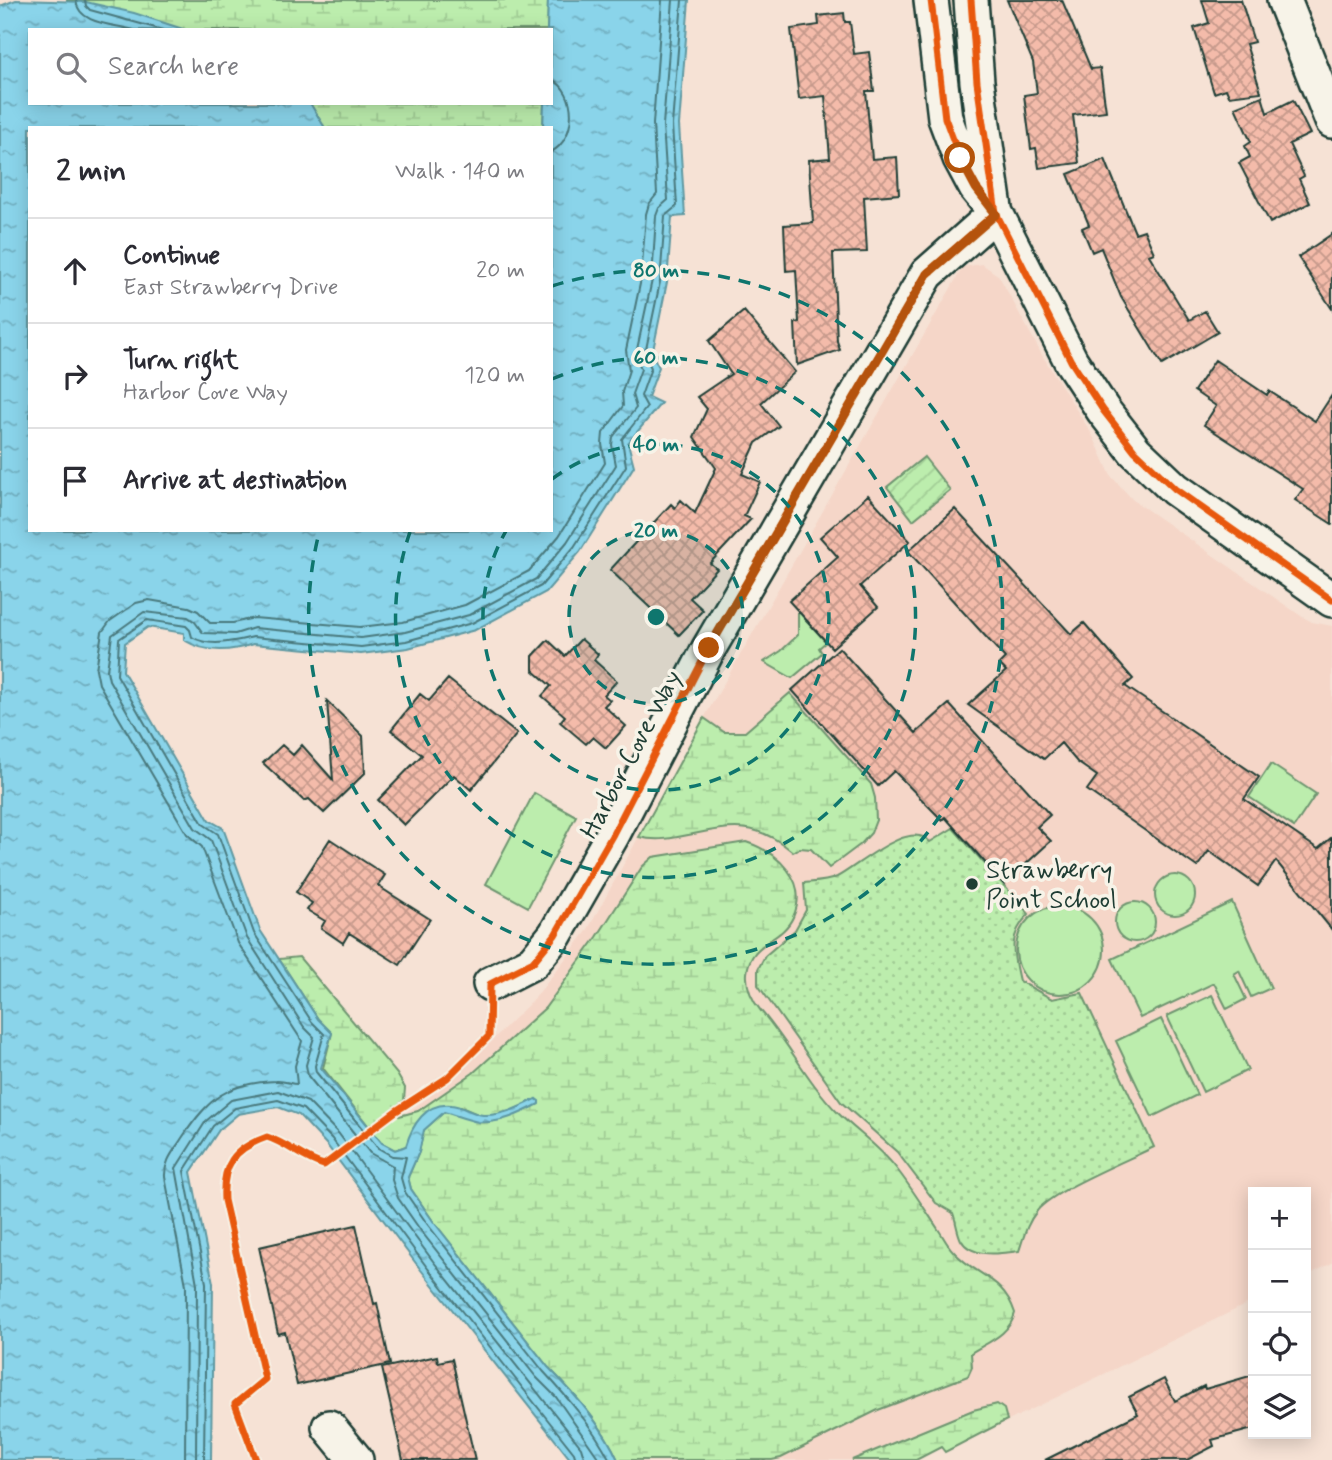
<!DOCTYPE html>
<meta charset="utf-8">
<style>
:root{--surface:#fff;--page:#f2f2f3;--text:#2b2b33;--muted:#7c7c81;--line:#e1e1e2}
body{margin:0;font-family:Mynerve,sans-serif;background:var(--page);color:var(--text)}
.controls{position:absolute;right:21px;bottom:21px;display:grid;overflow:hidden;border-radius:0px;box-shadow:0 4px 18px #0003}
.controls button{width:63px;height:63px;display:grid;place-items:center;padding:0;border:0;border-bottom:2px solid var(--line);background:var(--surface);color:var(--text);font:35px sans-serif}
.stop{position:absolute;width:21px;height:21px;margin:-16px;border:5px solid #b45309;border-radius:50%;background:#fff}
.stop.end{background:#b45309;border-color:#fff;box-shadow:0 2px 7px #0008}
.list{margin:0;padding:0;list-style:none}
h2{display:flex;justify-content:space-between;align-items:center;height:91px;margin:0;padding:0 28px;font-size:30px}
h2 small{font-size:23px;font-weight:400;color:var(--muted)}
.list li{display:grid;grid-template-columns:46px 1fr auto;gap:21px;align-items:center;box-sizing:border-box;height:105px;padding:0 28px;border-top:2px solid var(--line)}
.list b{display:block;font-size:26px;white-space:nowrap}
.list p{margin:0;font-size:23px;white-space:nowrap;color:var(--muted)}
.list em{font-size:23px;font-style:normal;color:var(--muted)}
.icon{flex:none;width:38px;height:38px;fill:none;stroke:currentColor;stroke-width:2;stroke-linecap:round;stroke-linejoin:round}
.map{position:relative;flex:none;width:1332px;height:1460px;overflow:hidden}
.search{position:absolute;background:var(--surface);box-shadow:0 4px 18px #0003;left:28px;top:28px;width:525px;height:77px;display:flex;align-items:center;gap:18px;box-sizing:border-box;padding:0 24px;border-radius:0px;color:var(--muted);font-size:26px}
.panel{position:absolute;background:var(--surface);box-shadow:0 4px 18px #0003;left:28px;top:126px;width:525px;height:406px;border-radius:0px}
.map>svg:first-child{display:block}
</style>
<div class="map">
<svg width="1332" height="1460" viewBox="0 0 1332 1460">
<defs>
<pattern id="grass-dots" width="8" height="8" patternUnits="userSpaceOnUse" patternTransform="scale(1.75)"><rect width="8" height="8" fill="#bcedad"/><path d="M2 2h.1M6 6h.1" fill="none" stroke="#a1cc95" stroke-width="1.8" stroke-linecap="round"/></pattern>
<pattern id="wetland-marsh" width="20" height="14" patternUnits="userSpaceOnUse" patternTransform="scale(1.75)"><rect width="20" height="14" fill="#bcedad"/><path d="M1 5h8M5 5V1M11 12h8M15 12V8" fill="none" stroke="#a1cc95"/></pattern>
<pattern id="garden-furrows" width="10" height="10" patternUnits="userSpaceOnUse" patternTransform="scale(1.75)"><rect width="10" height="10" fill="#bcedad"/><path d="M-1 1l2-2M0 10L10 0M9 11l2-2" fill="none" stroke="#a1cc95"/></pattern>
<pattern id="water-ripples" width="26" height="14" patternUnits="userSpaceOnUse" patternTransform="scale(1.75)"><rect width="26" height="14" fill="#8ad4ea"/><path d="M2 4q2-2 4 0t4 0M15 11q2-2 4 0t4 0" fill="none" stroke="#70adbe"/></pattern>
<pattern id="building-cross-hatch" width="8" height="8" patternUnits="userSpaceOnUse" patternTransform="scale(1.75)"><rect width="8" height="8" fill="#f4bbaa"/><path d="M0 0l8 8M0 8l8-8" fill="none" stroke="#c5998b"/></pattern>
</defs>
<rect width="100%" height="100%" fill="#f6e2d5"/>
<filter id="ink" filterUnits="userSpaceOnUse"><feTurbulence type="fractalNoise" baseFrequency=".0143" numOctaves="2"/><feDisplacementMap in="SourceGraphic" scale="14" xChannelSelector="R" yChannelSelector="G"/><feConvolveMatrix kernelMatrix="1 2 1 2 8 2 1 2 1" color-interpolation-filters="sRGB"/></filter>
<g filter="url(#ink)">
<path fill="#f5d6c8" d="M982,264L999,276L1042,355L1093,436L1111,476L1133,500L1301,616L1312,622L1332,626V1263L1306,1276V1192H1253V1301L945,1452L941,1447L916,1460H625L379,1133L450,1082L535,998L587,931L704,718L963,267Z"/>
<path fill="url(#grass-dots)" stroke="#6e9570" stroke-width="2" d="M953,828L1029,914C1007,936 1013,954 1019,981L1052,999L1082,993L1154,1147C1128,1160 1052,1191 1037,1211C1027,1223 1024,1236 1019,1251C1002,1253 972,1259 961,1240C957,1232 956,1221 953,1213L936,1203L897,1152L841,1102L758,985V969L765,956L795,930L806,910L804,883C815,882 826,882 837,877C857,867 910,818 930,842Z"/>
<path fill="url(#wetland-marsh)" stroke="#6e9570" stroke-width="2" d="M66,0H548L547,30H92L86,2Z
M132,103H544L543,128H157Z
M790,693L871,784L875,798L876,820L871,833L861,844L829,868L811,849L800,848L793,852C754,819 729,827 683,836C667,839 655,841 639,837L704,718L724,732H745Z
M746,842C777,852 810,881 793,917C782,942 750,941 747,973C746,987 752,1000 761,1011C789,1043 808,1083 838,1113C857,1132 879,1146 896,1168C911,1187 924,1208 938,1229C943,1236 947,1245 953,1251C976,1277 1003,1276 1015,1313C1010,1334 988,1342 971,1353L972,1367L968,1376L878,1410L781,1458L772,1460H618C603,1426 575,1394 548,1367L433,1221L411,1189L408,1177L419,1152L424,1130L444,1112C483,1122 502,1123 538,1104L536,1099L509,1112L492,1115H480L461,1107H436L406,1146L395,1150L382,1143L323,1068L332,1033L318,1019L279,959L299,957L397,1074L405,1088L404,1100L393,1109L399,1116L418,1111L473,1073L545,1008L597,937L642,867L653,857Z
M997,1404L1004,1409L1007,1420L945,1452L941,1447L916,1460H852L973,1410Z"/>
<path fill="#bcedad" stroke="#6e9570" stroke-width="2" d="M798,611L826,642L819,648L822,653L792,678L764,662L781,651L798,635Z
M1271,764L1316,794L1294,827L1249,797Z
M534,793L576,816L528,907L486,884Z
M1155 895a20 20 0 1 1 40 0a20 20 0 1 1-40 0Z
M1232,902L1271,988L1251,997L1239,971L1234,974L1246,999L1227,1009L1214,983L1140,1018L1112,959Z
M1115 922a20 20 0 1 1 40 0a20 20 0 1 1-40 0Z
M1016 950a44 44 0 1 1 88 0a44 44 0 1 1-88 0Z
M1212,995L1248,1070L1203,1092L1167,1016Z
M1161,1019L1197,1095L1152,1117L1116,1041Z"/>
<path fill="url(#garden-furrows)" stroke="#6e9570" stroke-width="2" d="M924,457L950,490L913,520L887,487Z"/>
<path fill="url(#water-ripples)" stroke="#5f98a1" stroke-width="2" d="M16,0L86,2L134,13L186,30H30V103H310L325,128H30V530H551V128H543L544,103H551V30H547L548,0H689L679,125L685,216L672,217L667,282L652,355L659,367L648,397L661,403L628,443L634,466L580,552L546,592L475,630L408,648L361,654L253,644C230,652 205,653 184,640V633L148,627L125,643L123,671L209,820L223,828L260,930L318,1019L332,1033L321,1068L382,1143L395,1150L406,1146C412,1125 426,1102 451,1105C463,1106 472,1114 483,1115C502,1116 520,1107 536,1099L539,1101V1104C520,1114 499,1124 478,1122C467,1120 455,1115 444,1112L424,1130L419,1152L408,1177L411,1189L433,1221L548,1367C575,1394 603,1426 618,1460H571L421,1270L326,1144L299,1115L278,1107L238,1114L219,1130L191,1172L213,1283L211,1460H0V6Z"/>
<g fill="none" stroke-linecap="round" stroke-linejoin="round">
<path stroke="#4a797d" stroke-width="2" d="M76,0C78,25 115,24 134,30
M85,0L86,6L90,10L163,30
M551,79C578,91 577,139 551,152
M185,1460L186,1285L165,1177C164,1161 174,1151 182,1138C209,1098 226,1083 276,1081C284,1080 290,1084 297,1084L295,1066L302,1041L238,943L202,847L187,834L99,684L96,669L102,632L110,621L136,603L149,600L189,607L198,611L210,623H233L254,618L360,627L403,622L465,605L529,571L559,536L605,463L602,444L603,433L623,406L622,392L629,370L626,350L641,279L646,214L649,204L657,194L653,124L662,0
M196,1460L197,1284L176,1168L206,1121L231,1100L278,1091L308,1102L339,1134L433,1261L581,1447L585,1460
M204,1460L206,1283L184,1171L213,1126L235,1108L278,1100L303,1109L332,1139L426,1266L574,1453L576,1460
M600,1460L556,1397L536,1377L421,1231L398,1198L392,1180L393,1166L370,1153L308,1076L306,1065L314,1037L304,1027L247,938L211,840L195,828L109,680L107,670L112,635L144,612L188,617L195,622L203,633L235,634L254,628L361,638L405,632L469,615L536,579L567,542L616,465L612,445L613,437L636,408L632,394L641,369L636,354L652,280L656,216L659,208L668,200L663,125L673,0
M610,1460C593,1427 568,1398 543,1371L428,1225L405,1192L401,1178L406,1157L392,1156L378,1148L316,1072L315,1066L324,1034L312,1022L254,933L218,834L203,824L117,675L119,639L147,620L186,626L190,630L192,637C210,648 235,641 253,637L361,647L406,641L472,623L541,586L574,547L626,466L622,439L647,407L641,396L651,368L645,354L660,282L665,216L677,206L672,125L682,0"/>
</g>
<path fill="url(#building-cross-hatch)" stroke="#1f3d34" stroke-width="2" d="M1007,0H1062L1091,69L1100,68L1106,111L1073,115L1079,163L1039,168L1036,148L1031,149L1024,95L1037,93L1033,62Z
M1202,0H1241L1254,42L1246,44L1261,92L1229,96L1226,89L1214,93L1194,28L1209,23Z
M844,13L845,22H850L854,54L869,52L874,91H866L872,159L897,157L899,194L864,197L867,252L833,253L837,341L840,350L797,365L795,323L799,322L796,270L786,271L784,225L813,223L809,160L830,158L825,96L799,99L791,29L819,25L818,16Z
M1262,96L1267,113L1293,100L1310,134L1289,144L1304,176L1299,179L1310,203L1270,223L1239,163L1250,157L1245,146L1251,142L1235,107Z
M1105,159L1135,233L1144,230L1154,253L1149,255L1189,320L1205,311L1218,332L1162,365L1121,297L1101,248L1092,252L1082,228L1089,225L1068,174Z
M1332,234V309L1298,257Z
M744,311L795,372L761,403L779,426L756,443L742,474L760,482L744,516L751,519L710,563L717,569L690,598L703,610L679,635L610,570L671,504L675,508L681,500L695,513L716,468L694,437L707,409L697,397L731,374L709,341Z
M1215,360L1267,395L1269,391L1315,421L1332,395V524L1295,500L1303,489L1204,425L1216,406L1194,391Z
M868,495L910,541L860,586L878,607L832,648L789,601L838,557L820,537Z
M955,509L1071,634L1084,623L1133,679L1125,686L1259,777L1244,799L1318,849L1332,837V930L1276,861L1258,886L1209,851L1197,867L1087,790L1097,776L1077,762L1061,743L1044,759L968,705L1006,671L999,664L1005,658L908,551Z
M581,639L598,654L594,660L617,681L604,695L610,700L604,706L626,726L606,748L593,737L586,744L560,722L565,716L542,696L551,686L533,670V656L548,640L565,656Z
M839,648L916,733L949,704L1050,815L1037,827L1051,841L1004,884L945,817L942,820L894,771L878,786L792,690Z
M448,679L517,734L471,790L454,775L404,825L378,800L422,755L391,730L420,694L429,701Z
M327,701L363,736L365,773L324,813L309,799L304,801L263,763L282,745L293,755L302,745L333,780Z
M330,839L385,875L378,886L430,919L400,965L349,933L343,943L321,928L325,921L307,910L312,903L296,892Z
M356,1225L374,1304L377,1303L390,1364L297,1385L285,1332L278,1334L259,1247Z
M437,1356L438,1362L452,1359L475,1460H403L382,1368Z
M1253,1375V1429L1212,1440L1214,1446L1187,1460H1045L1138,1414L1129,1397L1164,1379L1175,1401L1204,1386L1205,1389Z"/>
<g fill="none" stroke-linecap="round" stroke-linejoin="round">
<g stroke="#1f3d34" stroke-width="38">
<path id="minor" d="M931,0L945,118L960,158L976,188L996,213L1071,361L1103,410L1135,451L1175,489L1332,600
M971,0L977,82L995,208
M1284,0L1332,121
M490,984L533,962L555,935L613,834L709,648L927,274L996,213
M329,1427L356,1460"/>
</g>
<use href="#minor" stroke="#f7f3e8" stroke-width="33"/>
<g stroke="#f7f3e8" stroke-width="11">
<path id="cycleway" d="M931,0L945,118L960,158L976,188L996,213L1071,361L1103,410L1135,451L1175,489L1332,600
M971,0L977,82L996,213
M256,1460L235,1404L265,1379L224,1200C222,1165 233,1149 267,1137C289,1144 304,1160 324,1165L396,1111L447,1078L489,1036L490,984L533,962L555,935L613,834L709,648L927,274L996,213"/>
</g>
<use href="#cycleway" stroke="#e8590c" stroke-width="7"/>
</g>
</g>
<g fill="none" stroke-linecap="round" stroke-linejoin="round" filter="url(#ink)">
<path stroke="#b45309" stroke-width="9" d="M709,648L927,274L996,214L976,188L960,158"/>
</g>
<circle cx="656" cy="617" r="87" fill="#0f766e" fill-opacity=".12"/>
<g fill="none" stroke="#0f766e" stroke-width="3.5" stroke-dasharray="12 9">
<circle cx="656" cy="617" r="87"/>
<path d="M552 479A173 173 0 1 1 506 531"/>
<path d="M552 379A260 260 0 1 1 410 532"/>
<path d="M552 286A347 347 0 1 1 319 533"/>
</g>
<circle fill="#1f3d34" stroke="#f7f3e8" stroke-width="2.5" cx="972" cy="884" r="7"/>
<g text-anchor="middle" stroke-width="7" stroke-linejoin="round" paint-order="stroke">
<g font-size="26" fill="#1f3d34" stroke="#f7f3e8">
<text transform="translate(630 754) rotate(-62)" y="9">Harbor Cove Way</text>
</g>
<g font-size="26" fill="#1f3d34" stroke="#f7f3e8" text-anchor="start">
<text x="986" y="878">Strawberry<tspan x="986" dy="30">Point School</tspan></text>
</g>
</g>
<circle cx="656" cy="617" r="10" fill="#0f766e" stroke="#f7f3e8" stroke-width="3.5"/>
<g font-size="21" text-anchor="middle" font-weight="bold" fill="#0f766e" stroke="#f7f3e8" stroke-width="7" stroke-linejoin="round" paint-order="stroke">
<text x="656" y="277">80 m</text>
<text x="656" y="364">60 m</text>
<text x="656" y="451">40 m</text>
<text x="656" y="537">20 m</text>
</g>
</svg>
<div class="controls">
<button>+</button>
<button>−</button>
<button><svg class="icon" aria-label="locate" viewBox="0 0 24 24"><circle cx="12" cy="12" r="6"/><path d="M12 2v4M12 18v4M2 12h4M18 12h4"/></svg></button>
<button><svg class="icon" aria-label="layers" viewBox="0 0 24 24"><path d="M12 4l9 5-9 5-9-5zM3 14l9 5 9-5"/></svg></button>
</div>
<div class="stop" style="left:960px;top:158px"></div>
<div class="stop end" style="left:709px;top:648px"></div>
<div class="search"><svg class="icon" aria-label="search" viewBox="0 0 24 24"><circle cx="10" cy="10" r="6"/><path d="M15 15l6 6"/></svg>Search here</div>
<section class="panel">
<h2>2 min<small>Walk · 140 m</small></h2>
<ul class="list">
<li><svg class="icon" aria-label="ahead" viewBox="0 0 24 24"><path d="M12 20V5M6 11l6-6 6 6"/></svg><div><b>Continue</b><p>East Strawberry Drive</p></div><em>20 m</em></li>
<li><svg class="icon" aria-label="right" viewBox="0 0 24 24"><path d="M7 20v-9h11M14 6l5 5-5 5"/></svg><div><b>Turn right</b><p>Harbor Cove Way</p></div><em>120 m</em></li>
<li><svg class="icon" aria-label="arrive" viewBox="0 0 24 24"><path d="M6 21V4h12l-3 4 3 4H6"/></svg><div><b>Arrive at destination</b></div></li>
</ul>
</section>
</div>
